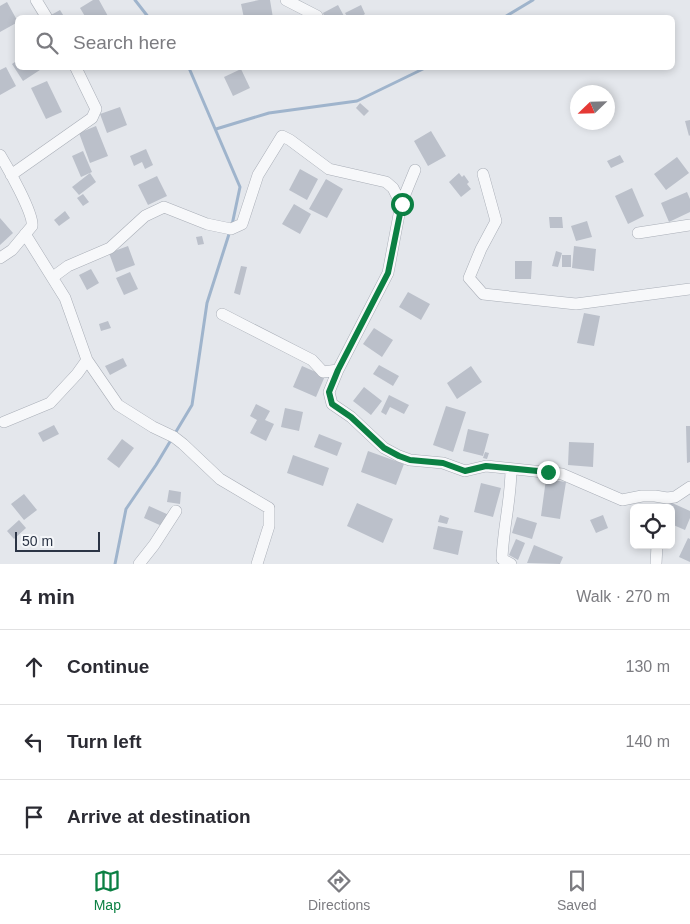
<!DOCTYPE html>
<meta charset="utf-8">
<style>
:root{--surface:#fff;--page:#f2f2f3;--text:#2b2b33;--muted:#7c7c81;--line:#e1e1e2;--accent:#0b8043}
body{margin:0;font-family:Arial,sans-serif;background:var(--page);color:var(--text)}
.controls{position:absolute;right:15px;bottom:15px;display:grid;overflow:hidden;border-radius:8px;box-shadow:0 2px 8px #0003}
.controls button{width:45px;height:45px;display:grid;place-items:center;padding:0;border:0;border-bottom:1px solid var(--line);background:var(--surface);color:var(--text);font:25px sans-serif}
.compass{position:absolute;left:570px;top:85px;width:45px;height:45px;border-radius:50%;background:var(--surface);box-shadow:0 2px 8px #0003;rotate:247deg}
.scale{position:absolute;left:15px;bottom:12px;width:85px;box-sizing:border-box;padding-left:5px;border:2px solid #2b3445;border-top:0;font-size:14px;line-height:18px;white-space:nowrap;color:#2b3445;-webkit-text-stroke:4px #f4f6f9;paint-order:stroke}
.stop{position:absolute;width:15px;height:15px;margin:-11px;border:4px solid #0b8043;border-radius:50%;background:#fff}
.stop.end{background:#0b8043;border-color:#fff;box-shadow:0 1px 5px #0008}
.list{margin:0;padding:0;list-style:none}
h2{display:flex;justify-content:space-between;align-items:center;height:65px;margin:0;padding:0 20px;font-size:21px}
h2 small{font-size:16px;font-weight:400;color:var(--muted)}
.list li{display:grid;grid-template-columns:32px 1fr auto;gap:15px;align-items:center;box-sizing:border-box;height:75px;padding:0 20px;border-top:1px solid var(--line)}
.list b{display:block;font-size:19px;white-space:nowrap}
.list em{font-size:16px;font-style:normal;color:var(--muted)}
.icon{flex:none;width:28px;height:28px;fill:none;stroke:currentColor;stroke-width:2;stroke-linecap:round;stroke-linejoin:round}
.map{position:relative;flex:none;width:690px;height:564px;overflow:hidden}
.search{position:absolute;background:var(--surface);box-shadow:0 2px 8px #0003;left:15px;right:15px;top:15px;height:55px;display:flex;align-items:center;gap:12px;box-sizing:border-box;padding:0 18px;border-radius:8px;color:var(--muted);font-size:19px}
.sheet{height:290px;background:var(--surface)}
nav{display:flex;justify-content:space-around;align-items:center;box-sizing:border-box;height:70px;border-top:1px solid var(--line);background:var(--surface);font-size:14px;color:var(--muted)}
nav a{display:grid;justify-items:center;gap:2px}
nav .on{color:var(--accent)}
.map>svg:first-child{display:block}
</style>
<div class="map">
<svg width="690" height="564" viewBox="0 0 690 564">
<rect width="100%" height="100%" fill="#e4e7ec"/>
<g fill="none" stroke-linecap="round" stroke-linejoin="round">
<path stroke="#9fb4cc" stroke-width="3" d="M135,0L149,18
M503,18L533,0
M189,68L240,187L232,225
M216,129L269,113L357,101L425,68
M115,564L126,509L156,465L192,405L207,303L230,231"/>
</g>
<path fill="#bbc0ca" d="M93,0H99L109,18H86L80,8Z
M259,0H270L273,18H244L241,4Z
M7,2L18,22L0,32V6Z
M338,5L345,18H325L323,13Z
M361,5L365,14L359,18H348L345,13Z
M60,10L65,18H52L51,15Z
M18,60V68H43L23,81L12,64Z
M6,67L16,86L0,95V70Z
M241,69L250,88L233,96L224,77Z
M47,81L62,112L46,119L31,88Z
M360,103L369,111L364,116L356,108Z
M120,107L127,125L107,133L100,114Z
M690,120V135L689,136L685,121Z
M96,126L108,156L90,163L79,133Z
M431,131L446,156L428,166L414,141Z
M146,149L153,165L145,169L142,162L134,166L130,156Z
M83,151L92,172L81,177L72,156Z
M620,155L624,162L611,168L607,161Z
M677,157L689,173L666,190L654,174Z
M300,169L318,179L307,200L289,190Z
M90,173L96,182L79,195L72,187Z
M459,173L462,177L464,175L469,182L467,184L471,189L461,197L449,182Z
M157,176L167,196L148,205L138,185Z
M326,179L343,189L327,218L309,209Z
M632,188L644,216L628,224L615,196Z
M687,192L690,199V212L669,222L661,203Z
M83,194L89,202L83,206L77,198Z
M294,204L311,214L300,234L282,224Z
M65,211L70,218L59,226L54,220Z
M549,217H562L563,228H550Z
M0,218L13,233L0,245Z
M587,221L592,237L576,241L571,226Z
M202,236L204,244L198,245L196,237Z
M128,246L135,265L116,272L109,253Z
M574,246L596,249L594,271L572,268Z
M556,251L562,253L558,267L552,266Z
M562,255H571V267H562Z
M515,261H532L531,279H515Z
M241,266L247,267L240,295L234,293Z
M91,269L99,283L87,290L79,275Z
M130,272L138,289L124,295L116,278Z
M408,292L430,304L421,320L399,307Z
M584,313L600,316L594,346L577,343Z
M108,321L111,328L101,331L99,324Z
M374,328L393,340L382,357L363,344Z
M123,358L127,366L110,375L105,366Z
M379,365L399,376L393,386L373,374Z
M302,366L325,376L316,397L293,387Z
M471,366L482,382L457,399L447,383Z
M364,387L382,401L371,415L353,401Z
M389,395L409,405L404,414L390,407L386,415L381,412Z
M256,404L270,411L265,420L274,424L266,441L250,433L257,420L250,416Z
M446,406L466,412L453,452L433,445Z
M285,408L303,412L299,431L281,427Z
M54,425L59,434L43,442L38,433Z
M686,426H690V462L687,463Z
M468,429L489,434L483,456L463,451Z
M319,434L342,443L337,456L314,447Z
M122,439L134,448L119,468L107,459Z
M569,442L594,443L593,467L568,465Z
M368,451L404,464L396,485L361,472Z
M485,452L489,453L487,459L483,458Z
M293,455L329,468L323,486L287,473Z
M546,479L566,482L560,519L541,516Z
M481,483L501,488L493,517L474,512Z
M169,490L181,492L180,504L167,502Z
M24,494L37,510L24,520L11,504Z
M670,502L690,511V518L685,530L671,524V508H667Z
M357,503L393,519L383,543L347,526Z
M149,506L169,515L164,527L144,518Z
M440,515L449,518L447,524L438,522Z
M603,515L608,528L596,533L590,520Z
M517,517L537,523L532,539L512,533Z
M19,520L26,528L14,539L7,531Z
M438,526L463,531L458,555L433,549Z
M688,538L690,539V562L679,557Z
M516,539L525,543L518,560L509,555Z
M534,545L563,557L560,564L527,563Z"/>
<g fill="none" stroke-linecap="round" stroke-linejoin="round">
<g stroke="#a9aeb7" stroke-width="12">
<path id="minor" d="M36,0L47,18
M286,0L317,16
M0,155C8,168 34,214 32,226L12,250L0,258
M483,174L496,221L481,249L469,278L483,294L576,304L690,289
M11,175L92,118L96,109L76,68
M638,233L690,225
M25,234L65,298L87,360L118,405L153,427L174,437L183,444L220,479L269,508V526L257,564
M53,277L68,266L110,248L145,216L164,207L207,224L231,229L242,224L258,175L282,136L290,140L329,169L386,182L393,188L401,204
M222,314L312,360L323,372L338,370L329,392L332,404L351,417L384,448L399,456L410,460L443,463L465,471L486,466L562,474L622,500L642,496H655L667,498L675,497L690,487
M338,370L388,273L401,204L415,170
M4,422L50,403L77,374L87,360
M511,469C511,500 503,528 502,559L511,564
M139,564L154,545L176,511
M656,564L657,545"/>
</g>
<use href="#minor" stroke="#f7f8fa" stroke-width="11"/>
</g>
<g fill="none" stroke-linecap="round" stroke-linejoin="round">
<path stroke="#0b8043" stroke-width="6" d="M402,204L388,273L338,370L329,392L332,404L351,417L384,448L399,456L410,460L443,463L465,471L486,466L548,472"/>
</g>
</svg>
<div class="controls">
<button><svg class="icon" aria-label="locate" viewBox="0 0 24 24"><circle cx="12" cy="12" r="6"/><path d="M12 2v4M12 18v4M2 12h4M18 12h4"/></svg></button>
</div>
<svg class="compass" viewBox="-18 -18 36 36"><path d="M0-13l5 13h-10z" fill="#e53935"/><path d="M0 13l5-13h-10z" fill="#7c7c81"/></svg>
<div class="scale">50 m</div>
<div class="stop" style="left:402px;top:204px"></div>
<div class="stop end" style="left:548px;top:472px"></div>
<div class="search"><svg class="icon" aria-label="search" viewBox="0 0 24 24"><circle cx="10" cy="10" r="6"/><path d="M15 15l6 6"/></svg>Search here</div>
</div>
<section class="sheet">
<h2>4 min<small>Walk · 270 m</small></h2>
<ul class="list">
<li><svg class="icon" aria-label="ahead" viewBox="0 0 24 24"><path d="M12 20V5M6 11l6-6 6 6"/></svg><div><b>Continue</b></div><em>130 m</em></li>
<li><svg class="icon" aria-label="left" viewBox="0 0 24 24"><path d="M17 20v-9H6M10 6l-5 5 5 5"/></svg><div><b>Turn left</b></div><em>140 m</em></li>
<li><svg class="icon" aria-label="arrive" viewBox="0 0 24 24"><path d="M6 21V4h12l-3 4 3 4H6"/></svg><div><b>Arrive at destination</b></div></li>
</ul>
</section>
<nav>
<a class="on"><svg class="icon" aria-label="map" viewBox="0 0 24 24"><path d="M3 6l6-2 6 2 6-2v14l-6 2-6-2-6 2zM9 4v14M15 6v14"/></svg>Map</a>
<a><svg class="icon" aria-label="directions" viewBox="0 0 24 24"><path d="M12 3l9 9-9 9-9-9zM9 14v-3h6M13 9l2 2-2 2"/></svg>Directions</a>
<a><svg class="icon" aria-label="saved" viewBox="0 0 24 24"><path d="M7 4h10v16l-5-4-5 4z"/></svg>Saved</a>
</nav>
